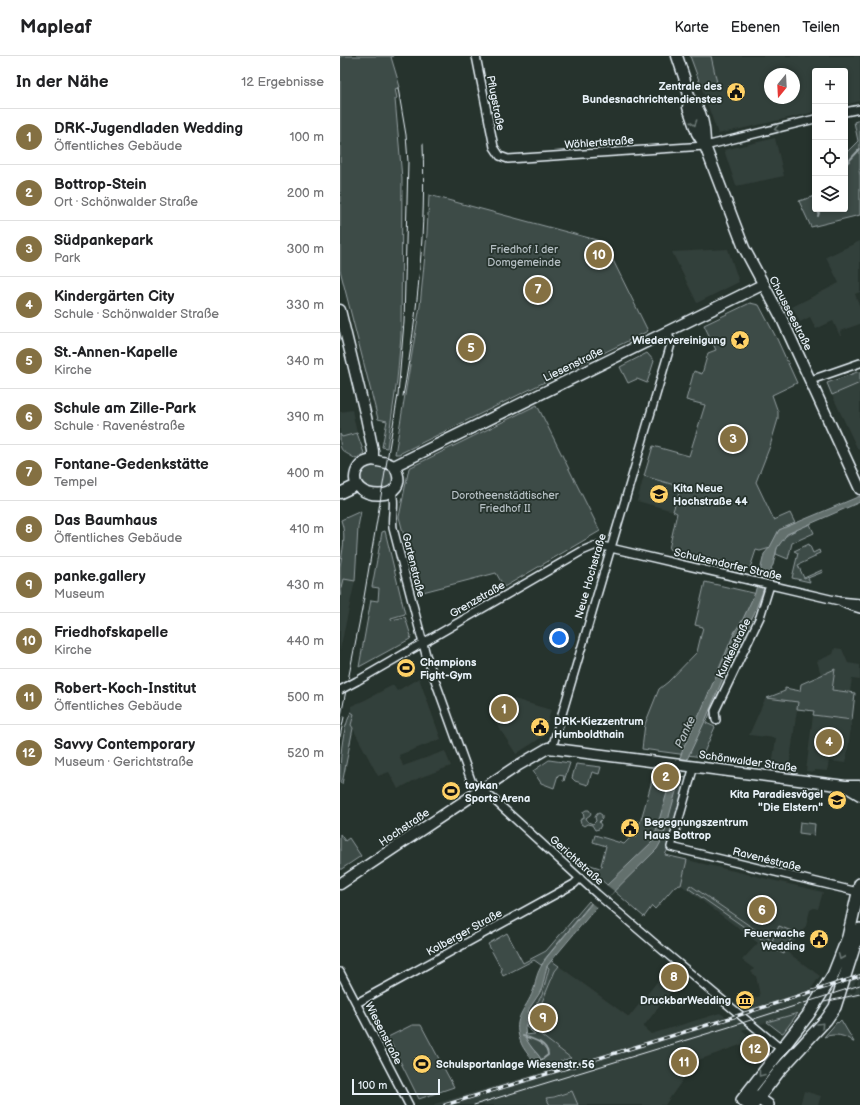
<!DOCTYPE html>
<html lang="de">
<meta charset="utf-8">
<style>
:root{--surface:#fff;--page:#f6f6f6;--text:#202124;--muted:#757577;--line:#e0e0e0;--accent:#847042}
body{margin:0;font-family:"Balsamiq Sans",sans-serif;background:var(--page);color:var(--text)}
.controls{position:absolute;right:12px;top:12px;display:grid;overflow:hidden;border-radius:4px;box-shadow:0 2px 6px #0003}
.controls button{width:36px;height:36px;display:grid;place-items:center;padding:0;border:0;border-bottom:1px solid var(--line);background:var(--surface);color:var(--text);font:20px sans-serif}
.compass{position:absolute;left:424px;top:12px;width:36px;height:36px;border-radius:50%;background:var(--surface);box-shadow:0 2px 6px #0003;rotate:198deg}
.scale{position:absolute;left:12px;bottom:10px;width:88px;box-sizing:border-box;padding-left:4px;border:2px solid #e8f1f8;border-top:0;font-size:11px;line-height:14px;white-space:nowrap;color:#e8f1f8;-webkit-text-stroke:3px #26332d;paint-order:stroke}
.you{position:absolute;left:219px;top:582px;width:14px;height:14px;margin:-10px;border:3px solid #fff;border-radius:50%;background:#1a73e8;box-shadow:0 0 0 6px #1a73e833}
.badge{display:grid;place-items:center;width:26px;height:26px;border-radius:50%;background:var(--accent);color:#fff;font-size:13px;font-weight:700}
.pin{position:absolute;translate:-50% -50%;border:2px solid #fff;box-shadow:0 1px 4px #0006}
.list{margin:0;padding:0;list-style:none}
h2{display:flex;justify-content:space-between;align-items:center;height:52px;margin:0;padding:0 16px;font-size:17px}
h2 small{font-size:13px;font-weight:400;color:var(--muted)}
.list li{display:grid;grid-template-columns:26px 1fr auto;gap:12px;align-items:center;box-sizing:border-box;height:56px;padding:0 16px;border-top:1px solid var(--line)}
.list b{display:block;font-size:15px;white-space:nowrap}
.list p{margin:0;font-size:13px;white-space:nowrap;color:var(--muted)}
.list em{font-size:13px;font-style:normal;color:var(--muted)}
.icon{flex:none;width:22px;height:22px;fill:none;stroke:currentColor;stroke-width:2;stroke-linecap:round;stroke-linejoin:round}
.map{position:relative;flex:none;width:520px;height:1049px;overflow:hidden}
header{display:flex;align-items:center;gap:24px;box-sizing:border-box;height:56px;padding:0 20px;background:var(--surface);border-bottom:1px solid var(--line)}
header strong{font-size:19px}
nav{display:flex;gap:22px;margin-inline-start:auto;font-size:14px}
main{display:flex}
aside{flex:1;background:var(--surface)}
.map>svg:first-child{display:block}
</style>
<header>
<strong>Mapleaf</strong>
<nav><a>Karte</a><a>Ebenen</a><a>Teilen</a></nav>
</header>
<main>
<aside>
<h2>In der Nähe<small>12 Ergebnisse</small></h2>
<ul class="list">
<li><span class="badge">1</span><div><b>DRK-Jugendladen Wedding</b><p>Öffentliches Gebäude</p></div><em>100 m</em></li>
<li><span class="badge">2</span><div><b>Bottrop-Stein</b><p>Ort · Schönwalder Straße</p></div><em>200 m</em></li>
<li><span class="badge">3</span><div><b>Südpankepark</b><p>Park</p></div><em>300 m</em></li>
<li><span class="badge">4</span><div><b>Kindergärten City</b><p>Schule · Schönwalder Straße</p></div><em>330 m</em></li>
<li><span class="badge">5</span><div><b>St.-Annen-Kapelle</b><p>Kirche</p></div><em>340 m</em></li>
<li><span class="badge">6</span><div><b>Schule am Zille-Park</b><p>Schule · Ravenéstraße</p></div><em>390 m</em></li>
<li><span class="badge">7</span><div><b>Fontane-Gedenkstätte</b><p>Tempel</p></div><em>400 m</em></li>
<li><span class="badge">8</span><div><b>Das Baumhaus</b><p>Öffentliches Gebäude</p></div><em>410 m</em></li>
<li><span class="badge">9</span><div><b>panke.gallery</b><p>Museum</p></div><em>430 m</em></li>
<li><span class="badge">10</span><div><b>Friedhofskapelle</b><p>Kirche</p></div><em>440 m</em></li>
<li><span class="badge">11</span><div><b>Robert-Koch-Institut</b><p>Öffentliches Gebäude</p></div><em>500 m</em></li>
<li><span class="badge">12</span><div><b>Savvy Contemporary</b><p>Museum · Gerichtstraße</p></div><em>520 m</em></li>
</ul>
</aside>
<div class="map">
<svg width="520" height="1049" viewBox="0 0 520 1049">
<rect width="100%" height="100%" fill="#26332d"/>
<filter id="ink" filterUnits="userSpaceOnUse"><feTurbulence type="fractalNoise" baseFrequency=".025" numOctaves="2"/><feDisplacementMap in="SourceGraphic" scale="8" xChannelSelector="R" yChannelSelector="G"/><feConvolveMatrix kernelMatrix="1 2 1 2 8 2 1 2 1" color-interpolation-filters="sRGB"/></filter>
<g filter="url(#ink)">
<path fill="#333f3a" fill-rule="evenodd" d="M350,0H520V45L505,49V15H475V56L378,78ZM430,18H454V42H430Z
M435,82L444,120L396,130L384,94Z
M520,185V236L515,238L520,251V268L500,275L501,280H500L493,265L476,273L470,261L460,266L452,251L499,227L486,201Z
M388,193L399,226L357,247L332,196Z
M520,327V393L518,394L492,339Z
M12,354L17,377L2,381L0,378V356Z
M304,420L341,430L333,455L297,445Z
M0,490L15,525L0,594Z
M495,592L502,593L508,607L520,609V624L512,623L510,636L492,634L494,614L481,619L477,605L493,598Z
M79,622L101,683L59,699L63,710L105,695L111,710L79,722L58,733L49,716L38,720L11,669L14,658L11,656V650L25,644L53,629L57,635Z
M164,640L211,654L204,680L176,698L154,664Z
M427,642L458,646L449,712L432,710L436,682L409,679L425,643Z
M473,659L512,664L506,707L489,705L487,715L475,714V716L466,715Z
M347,804L483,836L478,853L474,852L470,854L466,870L447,896L480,920L471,933L518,918L514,929L515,933L503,937V938L515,936L520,917V940L458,957L402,974L414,984L356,1005L325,1049H238L232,1036L206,1042L210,1049H91L227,1009L231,1001L183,966L189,953L199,938L204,918L207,910L212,905L289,961L328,912L341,923L303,971L311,978L380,957L386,961L411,952L406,948L408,944L420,940L416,920L411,916L414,913L402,904L418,887L341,829Z
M464,1035L481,1040L478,1049H460Z"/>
<path fill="#3e4b47" stroke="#939ea0" d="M0,0H54L51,1L60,31L55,33L57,42L55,43L62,122L61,280L57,324L47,392L42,391L47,365L38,363L0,214Z
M350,0H371L377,27L361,30Z
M520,64V113L519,114L520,120V159L471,171L459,145L475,140V153H505V98L518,85L514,66Z
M89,139L264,186L308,275L59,398H55L80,250L87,178Z
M410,247L419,249L437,283L457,327L432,339L438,356V363L430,390L416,426L434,464L450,457L455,467L439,474L430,492L420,495L416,494L410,512L329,493L337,457L333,455L341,431L304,420L313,390L349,400L365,349L346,344L354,315L362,318L368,297L376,294L364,269Z
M307,297L314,305L307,327L297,323L288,327L280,311Z
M520,315V327L492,339L487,327Z
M197,349L260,475L164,531L156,517L79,537L59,461L69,412Z
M17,377L24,397L16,403C0,393 0,397 0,378L2,381Z
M26,410L48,411L56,422L48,434L27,432L21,428L19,419Z
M21,455L18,471L15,525L4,523L0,540C0,530 0,520 0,511C2,495 7,481 1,464Z
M470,468L474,477L452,487L448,503L436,498C437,480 456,474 470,468Z
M45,475L65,558L51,562V564L65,561L71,580L70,583L19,611L31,544L38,545L39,532L32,531L42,476Z
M469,488L473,497L479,494L480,497L475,499V501L458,509L464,522L482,514L483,516L468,522L470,526L452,522L458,497L454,495Z
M365,526L422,539L366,667L375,671L362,701L302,693L305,668L319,633L328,626L357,596L363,571L355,569Z
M495,613L492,634L515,637L512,664L473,659L474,655L457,653L458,646L427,642L445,635V632L460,635L461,628Z
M11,656L14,658L11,669L13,672L2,728L0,727C0,705 1,677 11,656Z
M209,704L230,707L224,725H223L224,720L218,719L214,732L201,727L193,715Z
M236,708L261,711L259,718L252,716L248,729L235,725L232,722Z
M314,718L348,722L329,791L325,799L347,804L341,829L335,830L315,853L312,850L304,861L243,808L244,807L260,812L263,810L261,809L266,790L253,786L255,779L284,788L292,780L296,781Z
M246,754H249L251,757L250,759L246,762L248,766L253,768L256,765L255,761L257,758L259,757L262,759V763L259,766L261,769L259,773L255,774L252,769L247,768L244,770L241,768L240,764L244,762L243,756Z
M460,766L475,768L474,779L459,777Z
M0,778L5,785L9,782L21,800L0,814Z
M350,829L432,885L439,870L454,876L444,898L430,891V889L348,832Z
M249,845L251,847L204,904L207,906L209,903L219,910L215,915L202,946L189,970L231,1002L204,1010L199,1000L188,987L185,979L195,978L186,971L193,953L202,939L209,912L203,907L201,909L194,904L163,920L161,915L162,914L148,888L167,877L183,907L206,895Z
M458,957L443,977L440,976L427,966Z
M501,964L514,986H513C505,979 495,977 484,981L497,966L498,967Z
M72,969H81L114,1031L79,1043L48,981Z
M232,1035L238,1049H210L206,1042L214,1041Z"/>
<path fill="#636f6d" stroke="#98a3a5" d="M520,440V446L447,478L437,492L433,509L431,512L433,515L431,517H428L422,537L414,558L399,584L365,665L349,699L340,721L323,782L317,793L249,860L207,910L202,932L199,938L189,953L185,972L186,983L192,992L199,1000L204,1010L197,1013C193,1002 183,995 180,984C172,961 186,954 193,935C195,931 195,927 196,923C198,915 202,908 207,901L267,829L313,785L330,726L332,725L344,690L361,655L395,575L402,565L415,537L424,498L430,491L439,474Z"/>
<path fill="#26332d" d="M265,828L274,835L259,853L250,846Z"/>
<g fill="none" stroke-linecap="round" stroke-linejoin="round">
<path stroke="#98a3a5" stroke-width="2" d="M505,109L520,93
M478,160L480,153
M183,980C193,983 208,987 208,999L200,1005"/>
<g stroke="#e8f1f8" stroke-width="10">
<path id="street" d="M136,0L154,91L160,100L168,103L365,90L475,63
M505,56L520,53
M471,324L520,307
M52,436C56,447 51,460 53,472L86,599L132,727L152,742L257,838L320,892L441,993
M501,546L507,549L520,553
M17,625L242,495L254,490H262L499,545L520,547
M376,664L375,655L420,561L430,529
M212,692L331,288L330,283L327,275
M354,710L331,791L518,836
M0,916L69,1049
M17,947L234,828L240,822"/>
</g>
<g stroke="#e8f1f8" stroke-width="13">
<path id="secondary" d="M337,0L344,21L350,43L348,51L357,77L365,90L404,192L441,261L520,433
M350,43C363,54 365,73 365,90
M0,254L26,361L33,395V404
M33,404L47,407L54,410C76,448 6,446 16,416C19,408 25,405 33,404Z
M54,410L424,228
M0,437L17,429
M505,730L520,739
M0,828L177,710L208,692L505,730H520"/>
</g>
<g stroke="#e8f1f8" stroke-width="14">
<path id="primary" d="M412,1038L428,1049
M410,1049L402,1044L468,959L493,919L508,881L520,828
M413,1049L440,1014L486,964L495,951L520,873"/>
</g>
<use href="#street" stroke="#26332d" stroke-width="7"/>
<use href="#secondary" stroke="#26332d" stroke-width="10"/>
<use href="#primary" stroke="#26332d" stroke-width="11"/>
<path stroke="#e8f1f8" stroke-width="1" d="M63,340C78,257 86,172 83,88
M0,665L22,553L58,339L64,266L68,106L66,79L58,32
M0,681L4,661
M484,946L520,938
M134,1049L389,971L520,929"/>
<g stroke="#e8f1f8" stroke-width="3.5">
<path id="rail" d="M105,1049L387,963L520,920"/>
</g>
<use href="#rail" stroke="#26332d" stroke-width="2" stroke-dasharray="6" stroke-linecap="butt"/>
<g stroke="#e8f1f8" stroke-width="10" stroke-linecap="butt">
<path id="street-bridge" d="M0,634L17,625"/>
</g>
<use href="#street-bridge" stroke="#26332d" stroke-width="7"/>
</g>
<defs><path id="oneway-chevron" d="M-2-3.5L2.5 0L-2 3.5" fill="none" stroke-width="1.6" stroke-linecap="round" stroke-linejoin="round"/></defs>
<g stroke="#6a7674">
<use href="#oneway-chevron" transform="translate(354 67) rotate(72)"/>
<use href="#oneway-chevron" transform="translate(437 73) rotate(166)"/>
<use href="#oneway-chevron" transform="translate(501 901) rotate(113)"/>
<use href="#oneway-chevron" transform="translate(481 969) rotate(-47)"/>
<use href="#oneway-chevron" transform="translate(421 1018) rotate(127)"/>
</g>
</g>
<defs>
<g id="civic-disc" transform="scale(1)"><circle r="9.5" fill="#ffd166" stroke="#26332d"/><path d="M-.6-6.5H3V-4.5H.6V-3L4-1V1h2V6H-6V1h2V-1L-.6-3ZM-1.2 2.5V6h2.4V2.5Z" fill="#111"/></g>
<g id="sight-disc" transform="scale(1)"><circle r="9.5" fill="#ffd166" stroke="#26332d"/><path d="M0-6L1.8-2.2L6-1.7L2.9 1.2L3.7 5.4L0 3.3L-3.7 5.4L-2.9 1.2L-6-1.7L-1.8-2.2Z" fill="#111"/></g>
<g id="school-disc" transform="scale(1)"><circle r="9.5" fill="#ffd166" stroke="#26332d"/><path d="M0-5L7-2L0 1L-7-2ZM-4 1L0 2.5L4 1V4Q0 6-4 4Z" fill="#111"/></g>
<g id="stadium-disc" transform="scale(1)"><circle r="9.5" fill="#ffd166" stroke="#26332d"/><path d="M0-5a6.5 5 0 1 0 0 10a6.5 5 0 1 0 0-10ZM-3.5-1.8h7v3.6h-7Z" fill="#111"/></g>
<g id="museum-disc" transform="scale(1)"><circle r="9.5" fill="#ffd166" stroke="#26332d"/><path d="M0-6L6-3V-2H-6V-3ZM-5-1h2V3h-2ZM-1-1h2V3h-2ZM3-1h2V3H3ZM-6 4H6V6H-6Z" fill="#111"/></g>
</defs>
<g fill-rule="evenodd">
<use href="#civic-disc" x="396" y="36"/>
<use href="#sight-disc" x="400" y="284"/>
<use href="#school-disc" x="319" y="438"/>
<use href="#stadium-disc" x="66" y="612"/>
<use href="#civic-disc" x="200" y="671"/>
<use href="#stadium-disc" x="111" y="735"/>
<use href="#school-disc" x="497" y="744"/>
<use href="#civic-disc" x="290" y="772"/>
<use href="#civic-disc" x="479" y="883"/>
<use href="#museum-disc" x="405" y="944"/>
<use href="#stadium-disc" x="82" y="1008"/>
</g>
<g text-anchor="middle" stroke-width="3.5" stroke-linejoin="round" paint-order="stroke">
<g font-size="11" font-weight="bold" fill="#e8f1f8" stroke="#26332d" text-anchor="start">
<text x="382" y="34" text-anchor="end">Zentrale des<tspan x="382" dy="13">Bundesnachrichtendienstes</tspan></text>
<text x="386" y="288" text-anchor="end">Wiedervereinigung</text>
<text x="333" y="436">Kita Neue<tspan x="333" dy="13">Hochstraße 44</tspan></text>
<text x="80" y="610">Champions<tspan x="80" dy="13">Fight-Gym</tspan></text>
<text x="214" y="669">DRK-Kiezzentrum<tspan x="214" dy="13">Humboldthain</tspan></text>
<text x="125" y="733">taykan<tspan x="125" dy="13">Sports Arena</tspan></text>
<text x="483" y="742" text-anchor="end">Kita Paradiesvögel<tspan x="483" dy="13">"Die Elstern"</tspan></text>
<text x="304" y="770">Begegnungszentrum<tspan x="304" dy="13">Haus Bottrop</tspan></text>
<text x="465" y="881" text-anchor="end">Feuerwache<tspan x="465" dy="13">Wedding</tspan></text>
<text x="391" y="948" text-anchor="end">DruckbarWedding</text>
<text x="96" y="1012">Schulsportanlage Wiesenstr. 56</text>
</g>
<g font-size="11" fill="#e8f1f8" stroke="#26332d">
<text transform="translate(156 47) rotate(79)" y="4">Pflugstraße</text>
<text transform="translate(259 86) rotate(-4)" y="4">Wöhlertstraße</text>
<text transform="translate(451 257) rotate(63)" y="4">Chausseestraße</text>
<text transform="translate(233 308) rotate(-26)" y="4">Liesenstraße</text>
<text transform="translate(388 508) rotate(13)" y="4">Schulzendorfer Straße</text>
<text transform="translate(74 509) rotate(76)" y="4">Gartenstraße</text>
<text transform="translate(250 520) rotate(-74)" y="4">Neue Hochstraße</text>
<text transform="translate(137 543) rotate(-30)" y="4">Grenzstraße</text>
<text transform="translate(393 592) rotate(-64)" y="4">Kunkelstraße</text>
<text transform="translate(408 705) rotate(8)" y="4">Schönwalder Straße</text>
<text transform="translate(64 771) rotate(-34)" y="4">Hochstraße</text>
<text transform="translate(427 803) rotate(14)" y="4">Ravenéstraße</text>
<text transform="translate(237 804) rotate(42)" y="4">Gerichtstraße</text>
<text transform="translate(124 876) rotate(-29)" y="4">Kolberger Straße</text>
<text transform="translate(44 977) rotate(63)" y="4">Wiesenstraße</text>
</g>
<g font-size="11" fill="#b5bfc3" stroke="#26332d">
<text x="184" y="197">Friedhof I der<tspan x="184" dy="13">Domgemeinde</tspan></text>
<text x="165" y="443">Dorotheenstädtischer<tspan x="165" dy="13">Friedhof II</tspan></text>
</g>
<g font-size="12" font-style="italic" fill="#b3bdc0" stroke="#26332d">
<text transform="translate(345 676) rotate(-66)" y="4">Panke</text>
</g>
</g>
</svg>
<div class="controls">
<button>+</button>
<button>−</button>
<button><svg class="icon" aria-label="locate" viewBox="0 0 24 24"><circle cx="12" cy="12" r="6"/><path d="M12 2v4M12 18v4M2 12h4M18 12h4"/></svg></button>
<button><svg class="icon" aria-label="layers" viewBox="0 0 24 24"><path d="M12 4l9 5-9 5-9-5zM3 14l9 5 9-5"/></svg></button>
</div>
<svg class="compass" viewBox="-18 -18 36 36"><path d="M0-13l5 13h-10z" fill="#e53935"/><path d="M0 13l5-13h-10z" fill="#757577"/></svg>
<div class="scale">100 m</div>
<div class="you"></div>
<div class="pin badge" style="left:164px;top:653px">1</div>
<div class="pin badge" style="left:326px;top:721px">2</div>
<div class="pin badge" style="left:393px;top:383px">3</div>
<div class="pin badge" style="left:489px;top:686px">4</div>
<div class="pin badge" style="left:131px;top:292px">5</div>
<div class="pin badge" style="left:422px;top:854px">6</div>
<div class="pin badge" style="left:198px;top:234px">7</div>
<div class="pin badge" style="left:334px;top:921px">8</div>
<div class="pin badge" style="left:203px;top:962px">9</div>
<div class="pin badge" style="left:259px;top:199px">10</div>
<div class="pin badge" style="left:344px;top:1006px">11</div>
<div class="pin badge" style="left:415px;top:993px">12</div>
</div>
</main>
